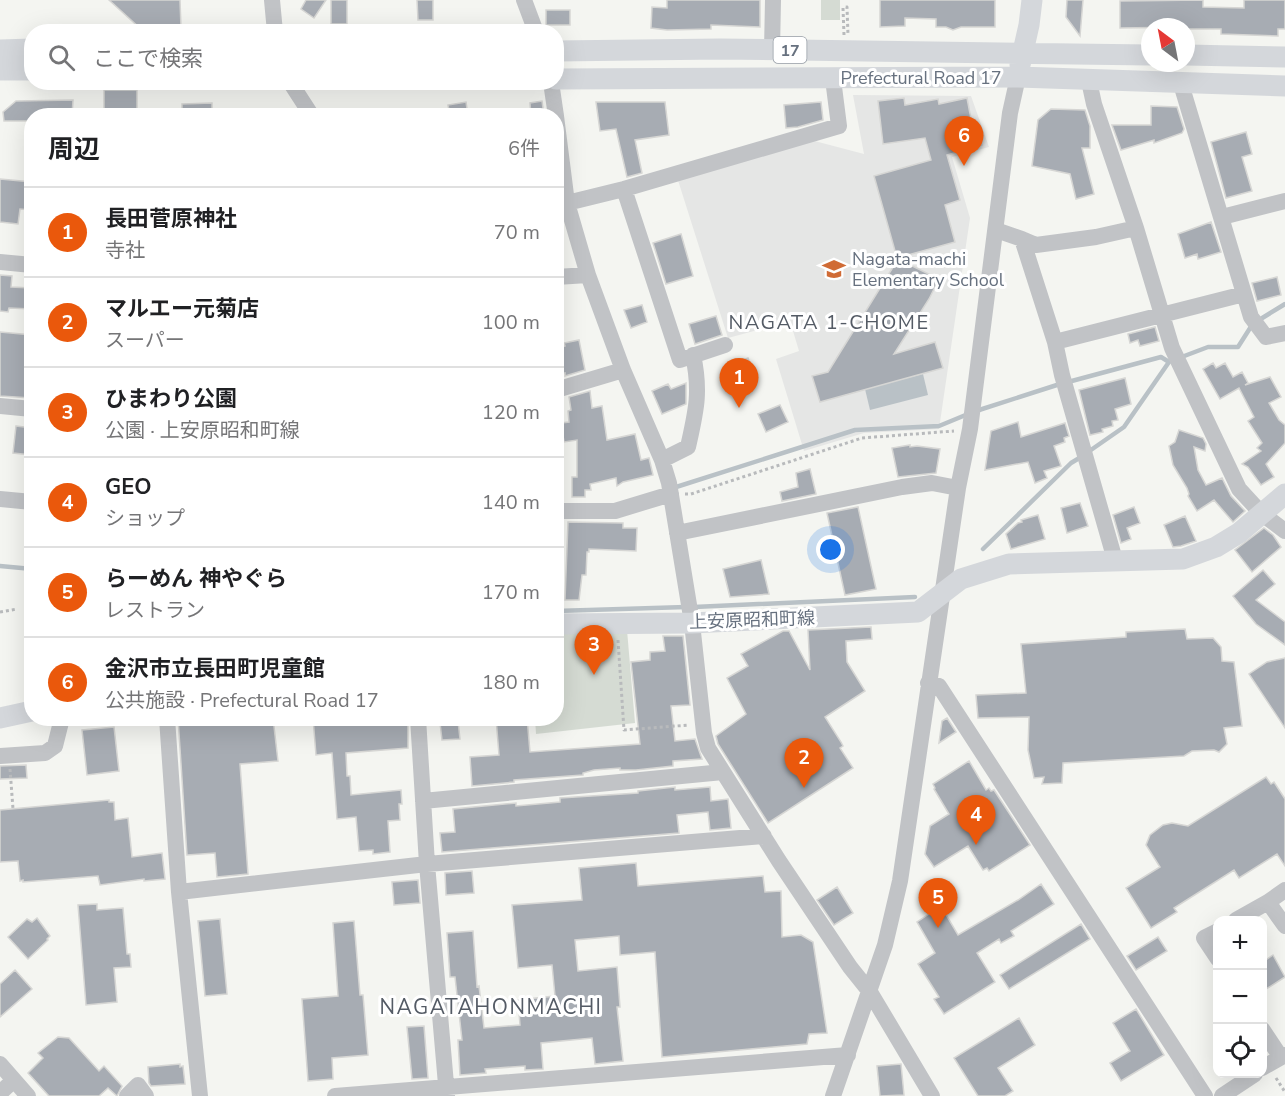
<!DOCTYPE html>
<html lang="ja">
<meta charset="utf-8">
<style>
:root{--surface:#fff;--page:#f6f6f6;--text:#202124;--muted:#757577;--line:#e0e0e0;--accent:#ea580c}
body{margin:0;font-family:"Nunito Sans","Noto Sans JP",sans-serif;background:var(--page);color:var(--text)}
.controls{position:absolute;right:18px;bottom:18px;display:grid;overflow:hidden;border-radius:12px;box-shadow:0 6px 24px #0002}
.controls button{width:54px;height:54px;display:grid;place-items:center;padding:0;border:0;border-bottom:2px solid var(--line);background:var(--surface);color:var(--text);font:30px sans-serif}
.compass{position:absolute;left:1141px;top:18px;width:54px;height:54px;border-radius:50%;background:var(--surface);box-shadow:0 6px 24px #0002;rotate:328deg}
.you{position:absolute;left:831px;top:550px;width:21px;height:21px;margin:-15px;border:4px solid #fff;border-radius:50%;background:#1a73e8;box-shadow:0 0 0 9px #1a73e833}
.badge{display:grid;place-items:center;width:39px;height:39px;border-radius:50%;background:var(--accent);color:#fff;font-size:20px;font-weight:700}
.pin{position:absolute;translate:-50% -50px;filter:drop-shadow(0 2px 3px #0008)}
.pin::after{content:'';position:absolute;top:32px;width:21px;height:18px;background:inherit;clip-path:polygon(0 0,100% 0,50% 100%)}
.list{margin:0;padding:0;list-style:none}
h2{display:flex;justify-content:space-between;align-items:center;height:78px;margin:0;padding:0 24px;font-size:26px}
h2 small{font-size:20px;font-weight:400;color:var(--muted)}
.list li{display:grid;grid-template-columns:39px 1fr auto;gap:18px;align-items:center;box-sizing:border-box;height:90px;padding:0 24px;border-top:2px solid var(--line)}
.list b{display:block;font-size:22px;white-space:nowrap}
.list p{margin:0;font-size:20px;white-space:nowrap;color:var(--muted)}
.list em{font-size:20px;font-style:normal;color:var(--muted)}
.icon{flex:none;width:33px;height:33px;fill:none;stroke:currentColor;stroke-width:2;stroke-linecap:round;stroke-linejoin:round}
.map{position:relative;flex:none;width:1285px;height:1096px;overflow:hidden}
.search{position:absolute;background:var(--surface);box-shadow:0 6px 24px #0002;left:24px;top:24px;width:540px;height:66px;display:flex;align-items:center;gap:15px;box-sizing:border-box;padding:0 21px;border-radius:24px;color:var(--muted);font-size:22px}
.panel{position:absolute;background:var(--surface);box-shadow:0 6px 24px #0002;left:24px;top:108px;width:540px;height:618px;border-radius:24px}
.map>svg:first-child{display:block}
</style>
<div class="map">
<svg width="1285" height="1096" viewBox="0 0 1285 1096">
<rect width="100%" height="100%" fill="#f4f5f1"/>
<path fill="#e5e6e5" d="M853,95L971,96L989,147L952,157L970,218L939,429L864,433L804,451L776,359L799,351L790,321L728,338L676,174L807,139L864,154Z"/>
<path fill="#d5dbd3" d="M821,0H840V20H821Z
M627,630L635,723L536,734L535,719L556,718L557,631Z"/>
<path fill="#b9c1c6" d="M923,374L928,395L870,410L865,389Z"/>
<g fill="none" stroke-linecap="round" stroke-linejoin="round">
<path stroke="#b9c1c6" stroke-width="4.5" d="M1259,320L1285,304
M1179,358L1208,347H1238L1252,325
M1068,382L1161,357L1169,362
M976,411L1060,384
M1088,452L1124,427L1169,362L1171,361
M673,488L855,430L939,426L968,414
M983,549L1071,463L1081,457
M0,566L32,569
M694,607L915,597
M556,611L686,607"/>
</g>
<path fill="#a7acb3" stroke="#d6d6d4" stroke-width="1.5" d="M109,0H180L181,28L142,30Z
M306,0H326L314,18L301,9Z
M331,0H347V24H331Z
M417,0H433V20H418Z
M667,0H760V27L711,25V29L667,30L651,28L652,7L667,8Z
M880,0H995V27H961L953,30L946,27H936V19L905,18V26L880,27Z
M1067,0H1083L1080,36L1066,17Z
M1203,0V7L1244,8V0H1285V29H1278V36L1221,34V29H1186V27L1120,28V1Z
M546,10H570V25H546Z
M104,90H137V116H104Z
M904,98L905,105L938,99L939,104L967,98L973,129L977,128L982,145L947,155L960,200L945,205L955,242L897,258L874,176L931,160L925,138L883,144L878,101Z
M73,100L72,116H32V121H4L3,112L16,101Z
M542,101L544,116H531L530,103Z
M466,102L468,116H450L448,105Z
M596,102H665L669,135L635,140L642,173L627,177L616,129L600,131Z
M821,102L823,120L798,127L786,128L784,105Z
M212,103V116H182V104Z
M1151,106L1177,107L1184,129L1182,133L1154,143V140L1121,150L1112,125H1151Z
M1051,109L1085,110L1090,126V148H1082L1094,194L1076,199L1070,174L1032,166L1038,120Z
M1246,132L1252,154L1242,157L1252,191L1226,198L1211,142Z
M0,179L32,182V210L20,209L18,224L0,222Z
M1211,222L1221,252L1198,259L1197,254L1185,258L1178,234Z
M681,234L693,276L666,284L653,243Z
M898,259L939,279L929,299L894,354L935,342L943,368L820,402L812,376L828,372Z
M0,275L12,276L11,287L32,288V309L9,308L8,312L0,311Z
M1277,277L1281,295L1257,301L1252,283Z
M642,305L647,322L631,328L624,310Z
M716,316L722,335L695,344L689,324Z
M1155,327L1159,341L1140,346L1138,340L1130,343L1128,334Z
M0,332L32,335V398L0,396Z
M579,340L585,370L565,376V373L556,375V348L565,346L564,343Z
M748,358L757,382L735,391L725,367Z
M1213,363L1216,368L1225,363L1233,377L1242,372L1248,383L1245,385L1270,377L1281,397L1269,403L1279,420L1285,425V443L1266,464L1274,477L1261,485L1248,467L1242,464L1261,451L1257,448L1262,443L1248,421L1254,417L1239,388L1220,399L1203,369Z
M1125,378L1131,404L1115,409L1118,420L1112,421L1113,426L1102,429L1103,432L1090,435L1079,390Z
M686,383V404L662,414L652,391L668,384L671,389Z
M590,391L592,408L602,406L607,440L635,434L641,460L649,458L653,475L623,482L617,486L616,478L590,484L591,490H585V497H572V477H577V440L564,442L561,423L569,422L568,411L571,410L569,397Z
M780,405L788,422L766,432L758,414Z
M1018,422L1021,437L1065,423L1069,436L1064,438L1065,442L1054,446L1061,466L1044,471L1047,478L1035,483L1028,462L985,470L991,431Z
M16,426L32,428V455L13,453Z
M1179,430L1203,438L1206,444L1205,451L1194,447L1198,470L1206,485L1222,478L1231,496L1245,511L1233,522L1214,500L1197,511L1188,496L1189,494L1187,488L1173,465L1169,446L1175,442Z
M910,445V447L917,446L940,449L936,473L898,477L892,448Z
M810,469L816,494L782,501L780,492L798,487L796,473Z
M1080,503L1088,526L1067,533L1061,508Z
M858,507L876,589L845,595L827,513Z
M1134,507L1140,523L1127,528L1131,539L1121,543L1113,515Z
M1038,515L1045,539L1011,549L1006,534L1018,523L1022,522L1021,520Z
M1185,516L1196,541L1181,546L1173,547L1164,525Z
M568,522L623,523V528H637L636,551L589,549V552H587L586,575H582L579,600H565Z
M1264,528L1273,535L1281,547L1252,572L1235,550Z
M761,560L769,594L730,597L723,569Z
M1263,570L1275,584L1256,600L1285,622V645L1256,624L1233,596Z
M871,627L872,639L846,641L847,662L865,691L825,717L841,742L843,746L840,748L853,768L768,823L718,744L716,736L746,714L727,678L748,666L741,654L783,631H789L810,670L808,630Z
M1185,629L1187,639L1213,638L1221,647L1222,661L1234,662L1242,726L1224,728L1227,744L1219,752L1214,750L1192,751L1184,756L1063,763L1062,783L1042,784L1044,777L1034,778L1028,750L1029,717L978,718L976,695L1026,693L1021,644L1126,637V632Z
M663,636H683L690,705L671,706L675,741L695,739L702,759L673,761V766L636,770H620V768L594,770L583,773V775L514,780V782L472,786L470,757L499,755L496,718H527L530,752L640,744L631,662L650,660V652L665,651Z
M1285,658V728L1249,674L1267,662Z
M178,718H273L278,761L240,764L248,874L217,877L215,853L187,855Z
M313,718H408V748L346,753L347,776H350L351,795L401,790L402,804H399L400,820L388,821L390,852L373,854V850L359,851L356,817L337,819L332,753L316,755Z
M947,718L956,732L939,743L942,721Z
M458,721L460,739L442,740L440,723Z
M114,727L119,771L87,775L82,730Z
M969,761L986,790L989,788L991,791L994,790L1030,845L989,871L987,868L983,870L968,846L934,867L925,854L930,826L949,814L934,789L935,788L933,784Z
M26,765L27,778L0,779V766Z
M1266,777L1271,784L1274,782L1285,799V866L1277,854L1239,878L1234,870L1174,908L1177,912L1151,928L1126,888L1160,867L1146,845L1150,835L1163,825L1172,823L1188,826Z
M675,787V790L710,787L711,801L728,799L731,828L710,830L708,812L677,815L679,833L442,852L440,833L455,832L453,809L516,803V806L560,802V798L638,793V791Z
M109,800V802H114L115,820L128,818L132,857L162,853L165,879L144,881V879L100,885L98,876L23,882V880L20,881L18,861L0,862V810Z
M636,863L638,886L763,876L765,892L781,891L782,937L801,935L813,942L827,1033L809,1034L807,1044L662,1057L655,952L620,955L619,936L575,940L578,971L617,967L620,1007H617L623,1061L595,1064L592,1038L541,1043L543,1069L525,1070V1066L485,1069L486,1073L460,1075L458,1040H462L455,977H450L447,933L473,931L477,987L479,986L484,1028L520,1025L518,1000L555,996L552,965L518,968L512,905L582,900L579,868Z
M472,871L474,893L446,895L445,873Z
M418,880L420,903L394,905L392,882Z
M1041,884L1054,904L1011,931L1014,936L1001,943L999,939L977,953L995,982L944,1014L934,999L939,997L918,964L935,953L917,922L941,906L958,935L1018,900Z
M837,887L853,913L834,925L817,900Z
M97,904V910L123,908L127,954H130L131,967L114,968L117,1002L86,1005L78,905Z
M37,918L50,936L47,939L48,940L28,959L8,937L27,919L32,922Z
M220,919L227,994L205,996L198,921Z
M354,921L360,995H363L368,1055L332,1058L333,1079L308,1081L302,999L338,996L333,923Z
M1081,924L1090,939L1009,989L1000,975Z
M1158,937L1167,951L1136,970L1127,956Z
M1273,955L1285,977L1263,991V962Z
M15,970L32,989L0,1017V984Z
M1136,1009L1164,1055L1121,1081L1110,1063L1130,1051L1113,1023Z
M1019,1018L1035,1045L998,1068L1013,1091L1005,1096H978L954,1058Z
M424,1026L428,1078L412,1079L407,1027Z
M58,1037L69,1038L99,1071L104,1066L122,1086L117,1096L108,1088L99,1096H49L28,1073L43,1058L38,1053Z
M180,1064V1067L183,1066L185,1084L151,1086L149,1083L148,1067Z
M901,1064L904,1095L880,1096L877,1066Z"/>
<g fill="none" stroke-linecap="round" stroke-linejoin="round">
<path stroke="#b8babc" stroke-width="3" stroke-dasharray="3 3" stroke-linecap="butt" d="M844,35L843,8L847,7L848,35
M685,494H691L862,438L954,431
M0,612L17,609
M618,640L624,730L689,725
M10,769L13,809
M1276,1078L1285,1092"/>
<path stroke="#c1c3c6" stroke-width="16" d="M272,0L275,32
M524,0L536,32
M772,50L773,0
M1089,81L1094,104L1136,228L1172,348L1239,489L1261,513L1285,531
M290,82L312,116
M551,82L556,116
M1181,84L1251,317L1266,337L1285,333
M556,116L567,203L588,275L623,370L662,460L669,483L692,623L704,733L708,748L779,861L850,967L870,992L932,1096
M624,189L680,360L725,345
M567,203L624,189L839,126L833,79
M1222,217L1285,201
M996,230L1022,239L1055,342L1062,375L1115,560
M1022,239L1036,245L1096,237L1136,228
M0,262L32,265
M556,277L588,275
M1055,342L1244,294
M556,390L623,370
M0,406L32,409
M662,460L688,447C696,411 701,392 693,355
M0,499L32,502
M556,511H615L671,494
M677,533L902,487L932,483L958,488
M928,683L939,686L1205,1096
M167,718L179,892L200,1096
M418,718L427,864L447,1096
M0,756L45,753L55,746L62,718
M423,801L723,772
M179,892L427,864L764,836
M1268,902L1285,926
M1236,920L1268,902L1285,890
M1218,931L1204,938L1218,959
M1262,1029L1280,1056
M0,1064L28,1096
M1262,1068L1285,1055
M0,1093L14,1080
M127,1096L138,1085L146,1096
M335,1096L848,1055
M833,1096L885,945L900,881L958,488L970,429L1010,113L1018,77
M1222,1096L1255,1074"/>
<path stroke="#d4d7db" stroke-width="21" d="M0,50L32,49
M556,51L720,49L1150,55
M1186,55L1285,57
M1020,65L1029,25L1032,0
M0,70H32
M556,79L1018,77L1285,86
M556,624L692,623L918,612L961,579L1009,564L1183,559L1216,547L1239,533L1285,494
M0,718L32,711"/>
</g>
<defs>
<g id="school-bare" transform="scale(1.8)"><path d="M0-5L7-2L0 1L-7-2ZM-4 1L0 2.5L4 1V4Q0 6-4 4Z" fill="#d06b35" stroke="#fff" stroke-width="2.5" paint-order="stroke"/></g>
</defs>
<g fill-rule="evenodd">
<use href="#school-bare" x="834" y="269"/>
</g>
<g text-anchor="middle" stroke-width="6" stroke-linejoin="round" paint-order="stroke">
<rect fill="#fff" stroke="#959ca5" stroke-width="1.5" x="773.5" y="37" width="33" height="26" rx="4.5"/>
<g font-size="16" font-weight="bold" fill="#67717f">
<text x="790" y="56">17</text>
</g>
<g font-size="18" fill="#67717f" stroke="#fff">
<text x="921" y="84">Prefectural Road 17</text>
<text transform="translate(752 620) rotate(-2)" y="6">上安原昭和町線</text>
</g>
<g font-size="18" fill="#67717f" stroke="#fff" text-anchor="start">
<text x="852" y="265">Nagata-machi<tspan x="852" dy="21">Elementary School</tspan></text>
</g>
<g font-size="20" letter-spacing="1.5" fill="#545b65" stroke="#fff">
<text x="829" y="329">NAGATA 1-CHOME</text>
</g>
<g font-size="21" letter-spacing="1.5" fill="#545b65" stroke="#fff">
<text x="491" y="1014">NAGATAHONMACHI</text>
</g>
</g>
</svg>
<div class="controls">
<button>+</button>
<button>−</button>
<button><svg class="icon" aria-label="locate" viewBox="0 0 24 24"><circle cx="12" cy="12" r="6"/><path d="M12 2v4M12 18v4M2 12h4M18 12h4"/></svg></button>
</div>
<svg class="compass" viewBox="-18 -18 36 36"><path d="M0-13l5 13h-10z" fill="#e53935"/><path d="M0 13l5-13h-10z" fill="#757577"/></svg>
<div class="you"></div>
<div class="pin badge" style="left:739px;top:408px">1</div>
<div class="pin badge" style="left:804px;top:788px">2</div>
<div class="pin badge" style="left:594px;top:675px">3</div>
<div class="pin badge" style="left:976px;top:845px">4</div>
<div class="pin badge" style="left:938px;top:928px">5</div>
<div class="pin badge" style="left:964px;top:166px">6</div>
<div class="search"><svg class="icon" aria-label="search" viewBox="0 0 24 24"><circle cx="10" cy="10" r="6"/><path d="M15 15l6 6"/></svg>ここで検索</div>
<section class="panel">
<h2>周辺<small>6件</small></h2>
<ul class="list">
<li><span class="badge">1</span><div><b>長田菅原神社</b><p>寺社</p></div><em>70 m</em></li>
<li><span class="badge">2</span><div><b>マルエー元菊店</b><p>スーパー</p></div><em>100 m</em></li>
<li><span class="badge">3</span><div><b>ひまわり公園</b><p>公園 · 上安原昭和町線</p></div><em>120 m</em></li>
<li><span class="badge">4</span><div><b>GEO</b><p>ショップ</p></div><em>140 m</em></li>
<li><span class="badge">5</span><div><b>らーめん 神やぐら</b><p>レストラン</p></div><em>170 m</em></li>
<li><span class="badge">6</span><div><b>金沢市立長田町児童館</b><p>公共施設 · Prefectural Road 17</p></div><em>180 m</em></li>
</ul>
</section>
</div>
